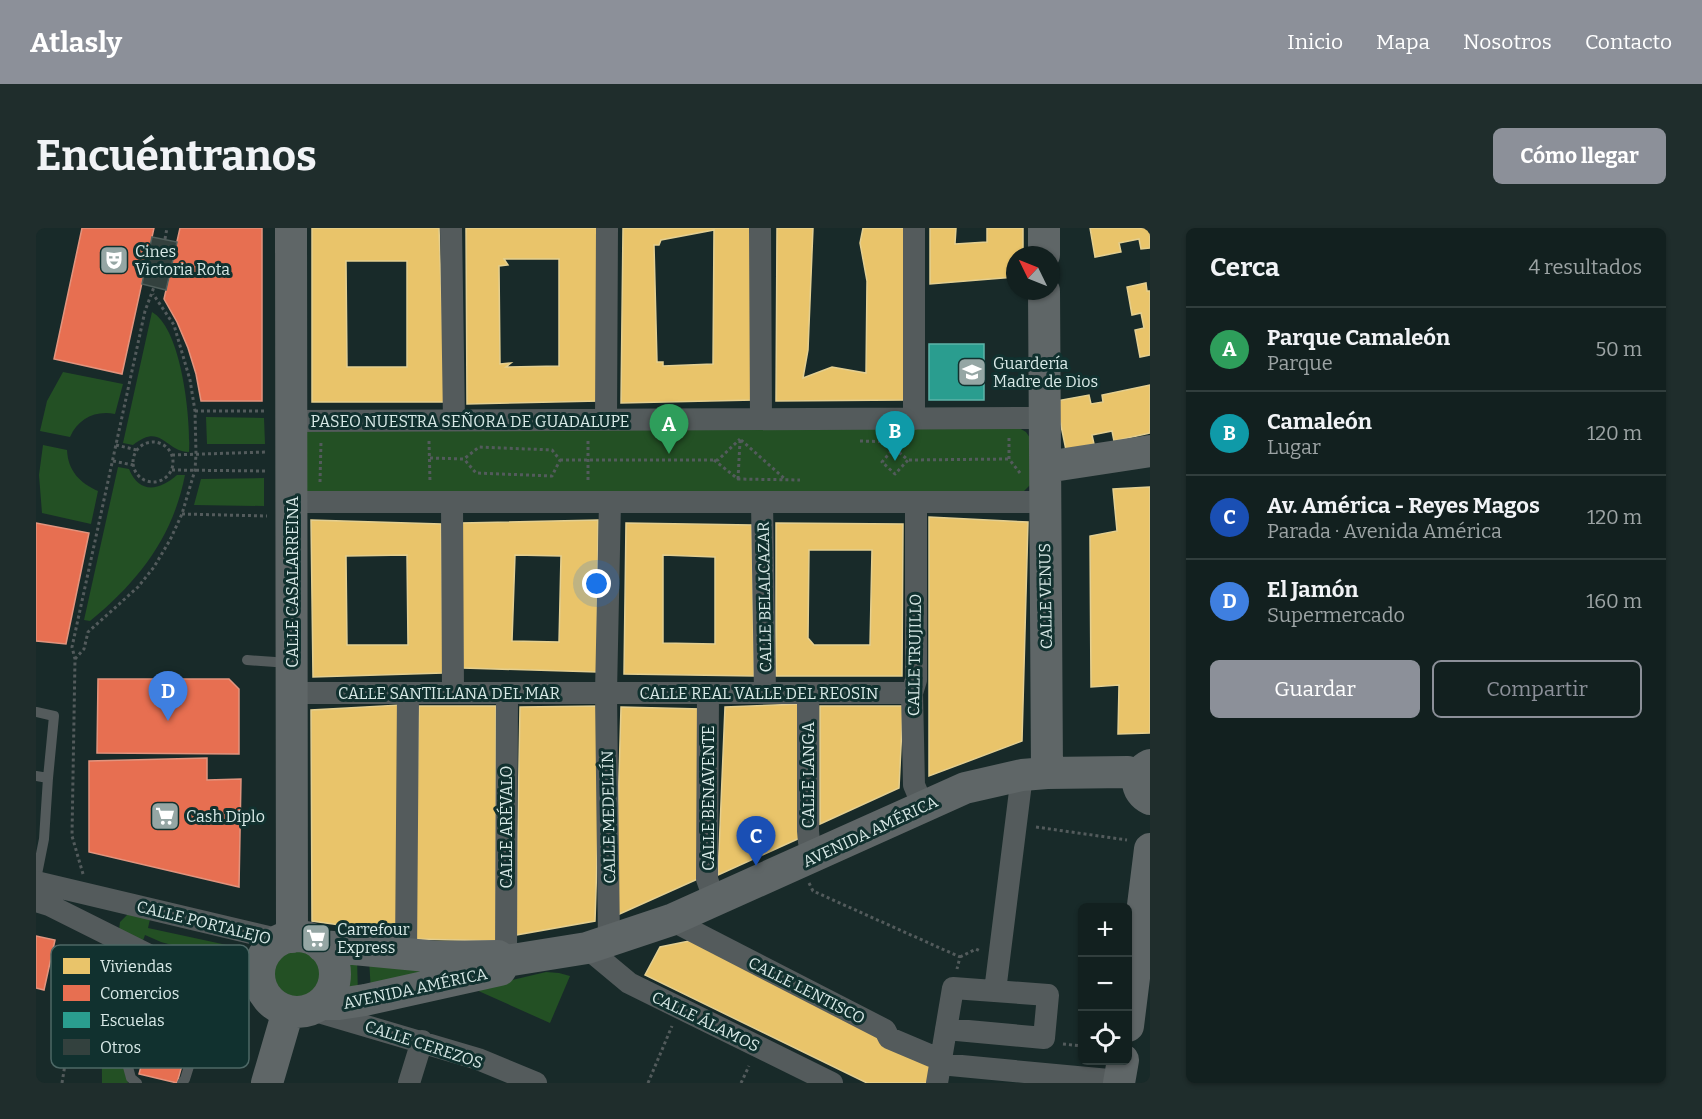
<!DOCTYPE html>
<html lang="es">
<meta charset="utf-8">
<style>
:root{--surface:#12201f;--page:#1f2d2c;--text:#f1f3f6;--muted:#9ca3a4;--line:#313e3d;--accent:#8c9099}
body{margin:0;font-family:Bitter,serif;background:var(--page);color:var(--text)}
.controls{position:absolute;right:18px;bottom:18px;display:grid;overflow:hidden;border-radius:9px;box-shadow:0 2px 4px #0004}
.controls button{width:54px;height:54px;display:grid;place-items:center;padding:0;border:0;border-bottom:2px solid var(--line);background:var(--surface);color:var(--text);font:30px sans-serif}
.compass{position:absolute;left:970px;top:18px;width:54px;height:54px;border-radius:50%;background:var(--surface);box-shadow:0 2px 4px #0004;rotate:313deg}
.you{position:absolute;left:561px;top:356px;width:21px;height:21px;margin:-15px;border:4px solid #fff;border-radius:50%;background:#1a73e8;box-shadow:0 0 0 9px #1a73e833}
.badge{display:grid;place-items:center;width:39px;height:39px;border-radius:50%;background:var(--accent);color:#fff;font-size:20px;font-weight:700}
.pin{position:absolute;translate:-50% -50px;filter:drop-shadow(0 2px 3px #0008)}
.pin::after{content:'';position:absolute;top:32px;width:21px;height:18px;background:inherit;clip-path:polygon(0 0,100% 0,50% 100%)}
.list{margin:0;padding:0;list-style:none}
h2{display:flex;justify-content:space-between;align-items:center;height:78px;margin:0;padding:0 24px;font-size:26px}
h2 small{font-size:20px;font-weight:400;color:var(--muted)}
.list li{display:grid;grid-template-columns:39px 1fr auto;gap:18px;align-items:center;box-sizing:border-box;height:84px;padding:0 24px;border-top:2px solid var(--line)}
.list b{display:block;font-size:22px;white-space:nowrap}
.list p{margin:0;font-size:20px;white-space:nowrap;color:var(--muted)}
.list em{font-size:20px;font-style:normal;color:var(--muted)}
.actions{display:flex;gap:12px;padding:18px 24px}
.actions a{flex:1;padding:14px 0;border:2px solid var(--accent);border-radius:9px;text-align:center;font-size:21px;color:var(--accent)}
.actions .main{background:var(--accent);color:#fff}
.icon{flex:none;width:33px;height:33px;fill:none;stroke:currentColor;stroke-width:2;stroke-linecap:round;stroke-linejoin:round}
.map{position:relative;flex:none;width:1114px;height:855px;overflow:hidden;border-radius:9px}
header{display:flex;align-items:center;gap:36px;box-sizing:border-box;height:84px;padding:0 30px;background:var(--accent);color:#fff}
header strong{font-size:28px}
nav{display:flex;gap:33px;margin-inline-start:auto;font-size:21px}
.intro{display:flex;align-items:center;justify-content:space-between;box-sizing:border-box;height:144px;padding:0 36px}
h1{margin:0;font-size:42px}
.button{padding:15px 27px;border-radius:9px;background:var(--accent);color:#fff;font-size:21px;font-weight:700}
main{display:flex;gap:36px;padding:0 36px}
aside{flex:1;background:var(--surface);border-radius:9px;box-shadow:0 2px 4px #0004}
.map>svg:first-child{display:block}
</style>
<header>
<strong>Atlasly</strong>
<nav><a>Inicio</a><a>Mapa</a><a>Nosotros</a><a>Contacto</a></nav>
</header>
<div class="intro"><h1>Encuéntranos</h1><a class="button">Cómo llegar</a></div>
<main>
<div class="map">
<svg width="1114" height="855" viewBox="0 0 1114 855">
<rect width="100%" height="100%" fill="#182a29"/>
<path fill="#235024" d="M116,84C146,101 155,192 153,224C129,224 126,194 97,217L87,215Z
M27,144L87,156L79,186C59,182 42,191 34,209L4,203L11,173Z
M170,189L228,190L229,216H171Z
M978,197L990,204L1000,219L994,257L986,265H269L270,202Z
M7,217L31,222C32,243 44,255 62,263L55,296L6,285L3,247Z
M82,239L93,241C103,266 123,263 141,247H149C137,309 102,354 54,393L48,392Z
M228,250V278L158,277L165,251Z
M95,683L115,687L112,700L214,722L209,737L125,714L109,707L105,718L83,702L84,694Z
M232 747a28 28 0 1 1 56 0a28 28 0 1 1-56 0Z
M65,730L107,752L94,797L99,799L88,841L92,855H66Z
M305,730H321L322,767L302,769L309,748Z
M333,731L415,735L335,764Z
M510,744L523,745L534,748L514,795L438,761Z"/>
<path fill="#e9c46a" stroke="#e4cf90" stroke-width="1.5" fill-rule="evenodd" d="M276,0H403L409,174H276ZM310,33H371V139H311Z
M430,0H564L563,173L431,176ZM468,31H523V138L470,139L475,135L464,136L463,38L472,37Z
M587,0H716L718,172L585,175ZM678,2L677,136L627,138V134H621L618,17H623L625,12Z
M741,0H777L772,122L767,150L796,139L830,145L831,53L824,15L827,0H870L869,172L740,173Z
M894,0H920L919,16L951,14V0H987V27H979V49L894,56Z
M1054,0H1114V20L1105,21L1103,11L1083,15L1085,24L1059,29Z
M1110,55L1111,63H1114V127L1104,129L1099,102L1108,100L1105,85L1096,87L1091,59Z
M1114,157V205L1078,213L1076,203L1056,207L1058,216L1030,222L1020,173L1053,167L1055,176L1067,174L1066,167Z
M1114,259V505L1082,506L1083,457L1055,459L1054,308L1081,303L1077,261Z
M893,289L992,294L986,513L893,548Z
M275,292L405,296L407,445L277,449ZM371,327L372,417H311L310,328Z
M562,292L561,444L427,440L425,295ZM479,327L525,328L523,414L476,413Z
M590,295L716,297L718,448L588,446ZM627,327L679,329V416L627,415Z
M740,295L867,296L866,448H740ZM773,322H836L834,417H778L772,410Z
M765,476L764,610L682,647L689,479Z
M365,477L361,705L276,693L275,482Z
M383,478H460V713L378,711Z
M566,478L559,693L480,707L484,479Z
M784,478H867L863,560L784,596Z
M585,479L665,481L664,650L579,688Z
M658,712L896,835L893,855H831L609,747L624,719Z"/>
<path fill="#e76f51" stroke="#e2947e" stroke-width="1.5" d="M46,0H118L86,146L18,131Z
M144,0H226V173H165L160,146L152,120L141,94L128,71Z
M0,295L53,305L30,416L0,413Z
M62,451H193L203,461V526L61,525Z
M171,530V552L205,551L203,659L53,624V533Z
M0,708L19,712L8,762L0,760Z
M129,749L168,760L141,855L103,846Z"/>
<path fill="#2a9d8f" stroke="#5eb4a9" stroke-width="1.5" d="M893,116H948V172H893Z"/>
<path fill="#33413e" stroke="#505e5b" stroke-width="1.5" d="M116,9L141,14L130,62L106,56Z"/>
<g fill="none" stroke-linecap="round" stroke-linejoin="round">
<path stroke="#535b5c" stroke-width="3" stroke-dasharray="3 3" stroke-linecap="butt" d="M129,11L131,0
M159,183H231
M973,210V231L984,245
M705,212L749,251
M858,212V220L846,234L859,246L872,232L858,220
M393,213L394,254
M552,213V254
M824,213L858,214
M97 234a20 20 0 1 1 40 0a20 20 0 1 1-40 0Z
M80,217L101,222
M136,227L230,224
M394,230L428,231L443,219L516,222L524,232L516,248L440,245L428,231
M524,232H682L704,211
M678,232L702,251L764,252
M873,232L973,231
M77,233L97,237
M136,242L230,243
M702,251L704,213
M284,254L285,213
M146,286L231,288
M39,431L48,421L52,404L102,359L118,339L134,312L146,286L159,242L160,226L159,183L154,152L138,97L117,66
M1000,599L1091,612
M47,646L36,608L39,431L36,419L109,83L118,59
M773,655L777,663L924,729L921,741
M924,729L940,721L944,723
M1027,816L1046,818
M26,855L48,718
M612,855L636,798
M705,855L713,838"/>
<path stroke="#545b5c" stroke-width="10" d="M211,432L253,435
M0,484L18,488L12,550L0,548
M0,651L8,611L12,550
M101,855L95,850L92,839L121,731
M146,855L149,851L181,749"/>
<path stroke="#545b5c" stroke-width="22" d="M415,0L418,192
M724,0L725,191
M878,0V191
M570,192L571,0
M255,193L1010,190
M256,274H1008
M416,274L417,465
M726,274L729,465
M880,274V452L876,465L878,557L887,578
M256,465H876
M672,465L671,651L679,674
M772,465V603L773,614L778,628
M0,654L245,712
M0,673L13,677L121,731L227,763
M635,692L849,802L853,810L905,832
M573,714L570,465L574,274
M551,720L593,755L796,855
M370,727L372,465
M470,733L471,465
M959,763L986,547
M279,783L442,831L500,855
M904,836L1084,853
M373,855L386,813
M901,855L917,760L1012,767L1008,810L910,801"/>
<path stroke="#5f6667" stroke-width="32" d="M255,0L256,709
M1008,0V27
M1008,63L1011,545
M1010,239L1114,223
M1114,537C1097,545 1099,564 1114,571
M223 746a38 38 0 1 1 76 0a38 38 0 1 1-76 0Z
M286,718L402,729L462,728L470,733L551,720L635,692L929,560L986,547L1011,545L1092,544L1103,548
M284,776H303L329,772L464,742L466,739
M1092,798L1114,621
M231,855L252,783
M1083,855L1087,832"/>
</g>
<defs>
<g id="theatre-square" transform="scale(1.5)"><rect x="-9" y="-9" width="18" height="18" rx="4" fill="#95a6a4" stroke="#11312f"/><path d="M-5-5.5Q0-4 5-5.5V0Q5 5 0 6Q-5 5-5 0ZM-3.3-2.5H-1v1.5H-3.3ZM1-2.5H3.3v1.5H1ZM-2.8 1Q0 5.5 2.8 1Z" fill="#fff"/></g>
<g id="school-square" transform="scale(1.5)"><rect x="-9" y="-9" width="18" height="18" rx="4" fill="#95a6a4" stroke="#11312f"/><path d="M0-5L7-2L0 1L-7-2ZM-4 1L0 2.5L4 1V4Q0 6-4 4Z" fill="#fff"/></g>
<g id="supermarket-square" transform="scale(1.5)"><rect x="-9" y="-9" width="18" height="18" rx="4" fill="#95a6a4" stroke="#11312f"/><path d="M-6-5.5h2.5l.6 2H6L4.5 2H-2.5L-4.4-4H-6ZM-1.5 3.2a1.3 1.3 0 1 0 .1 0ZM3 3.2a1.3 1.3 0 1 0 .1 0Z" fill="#fff"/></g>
</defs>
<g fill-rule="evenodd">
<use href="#theatre-square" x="78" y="32"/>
<use href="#school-square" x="936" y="144"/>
<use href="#supermarket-square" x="129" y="588"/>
<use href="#supermarket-square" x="280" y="710"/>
</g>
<g text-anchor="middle" stroke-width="6" stroke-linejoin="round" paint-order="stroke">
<g font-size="16" fill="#d8e9e7" stroke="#11312f" text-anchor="start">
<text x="99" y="29">Cines<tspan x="99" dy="18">Victoria Rota</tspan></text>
<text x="957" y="141">Guardería<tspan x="957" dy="18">Madre de Dios</tspan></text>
<text x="150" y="594">Cash Diplo</text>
<text x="301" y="707">Carrefour<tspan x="301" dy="18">Express</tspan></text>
</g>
<g font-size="16" fill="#d8e9e7" stroke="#11312f">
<text x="434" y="199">PASEO NUESTRA SEÑORA DE GUADALUPE</text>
<text transform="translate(256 354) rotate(-90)" y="6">CALLE CASALARREINA</text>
<text transform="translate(1009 368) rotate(-91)" y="6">CALLE VENUS</text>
<text transform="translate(728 369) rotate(-91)" y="6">CALLE BELALCAZAR</text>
<text transform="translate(878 427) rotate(-89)" y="6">CALLE TRUJILLO</text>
<text x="413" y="471">CALLE SANTILLANA DEL MAR</text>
<text x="723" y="471">CALLE REAL VALLE DEL REOSIN</text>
<text transform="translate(772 547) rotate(-90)" y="6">CALLE LANGA</text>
<text transform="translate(672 570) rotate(-90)" y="6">CALLE BENAVENTE</text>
<text transform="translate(572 589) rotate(-91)" y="6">CALLE MEDELLÍN</text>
<text transform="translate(470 599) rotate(-90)" y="6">CALLE ARÉVALO</text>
<text transform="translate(834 603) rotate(-25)" y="6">AVENIDA AMÉRICA</text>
<text transform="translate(168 694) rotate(14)" y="6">CALLE PORTALEJO</text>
<text transform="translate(379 760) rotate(-12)" y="6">AVENIDA AMÉRICA</text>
<text transform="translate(771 762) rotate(27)" y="6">CALLE LENTISCO</text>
<text transform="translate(670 793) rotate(26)" y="6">CALLE ÁLAMOS</text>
<text transform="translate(388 816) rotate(18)" y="6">CALLE CEREZOS</text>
</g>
</g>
<rect x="15" y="717" width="198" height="123" rx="9" fill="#11312f" stroke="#4d6866" stroke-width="1.5"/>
<rect x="27" y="730" width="27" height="16" fill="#e9c46a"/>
<rect x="27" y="757" width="27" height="16" fill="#e76f51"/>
<rect x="27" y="784" width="27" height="16" fill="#2a9d8f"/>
<rect x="27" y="811" width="27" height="16" fill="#33413e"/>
<g font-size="16" fill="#d8e9e7">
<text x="64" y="744">Viviendas</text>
<text x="64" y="771">Comercios</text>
<text x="64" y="798">Escuelas</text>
<text x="64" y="825">Otros</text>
</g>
</svg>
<div class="controls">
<button>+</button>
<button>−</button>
<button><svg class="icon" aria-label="locate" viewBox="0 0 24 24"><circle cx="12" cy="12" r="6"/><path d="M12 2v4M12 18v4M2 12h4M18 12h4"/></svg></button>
</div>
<svg class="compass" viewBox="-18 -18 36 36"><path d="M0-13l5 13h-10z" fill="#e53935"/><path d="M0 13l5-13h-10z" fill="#9ca3a4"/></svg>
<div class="you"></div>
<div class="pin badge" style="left:633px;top:226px;background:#2e9e5b">A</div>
<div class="pin badge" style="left:859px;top:233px;background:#0f9aa8">B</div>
<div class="pin badge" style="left:720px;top:638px;background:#1a4fb4">C</div>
<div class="pin badge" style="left:132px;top:493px;background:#3f7fe0">D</div>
</div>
<aside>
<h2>Cerca<small>4 resultados</small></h2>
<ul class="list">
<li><span class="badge" style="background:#2e9e5b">A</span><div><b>Parque Camaleón</b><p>Parque</p></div><em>50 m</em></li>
<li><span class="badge" style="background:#0f9aa8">B</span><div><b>Camaleón</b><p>Lugar</p></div><em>120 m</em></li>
<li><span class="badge" style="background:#1a4fb4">C</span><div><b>Av. América - Reyes Magos</b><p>Parada · Avenida América</p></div><em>120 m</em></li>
<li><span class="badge" style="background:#3f7fe0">D</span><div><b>El Jamón</b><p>Supermercado</p></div><em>160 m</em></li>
</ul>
<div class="actions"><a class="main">Guardar</a><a>Compartir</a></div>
</aside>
</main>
